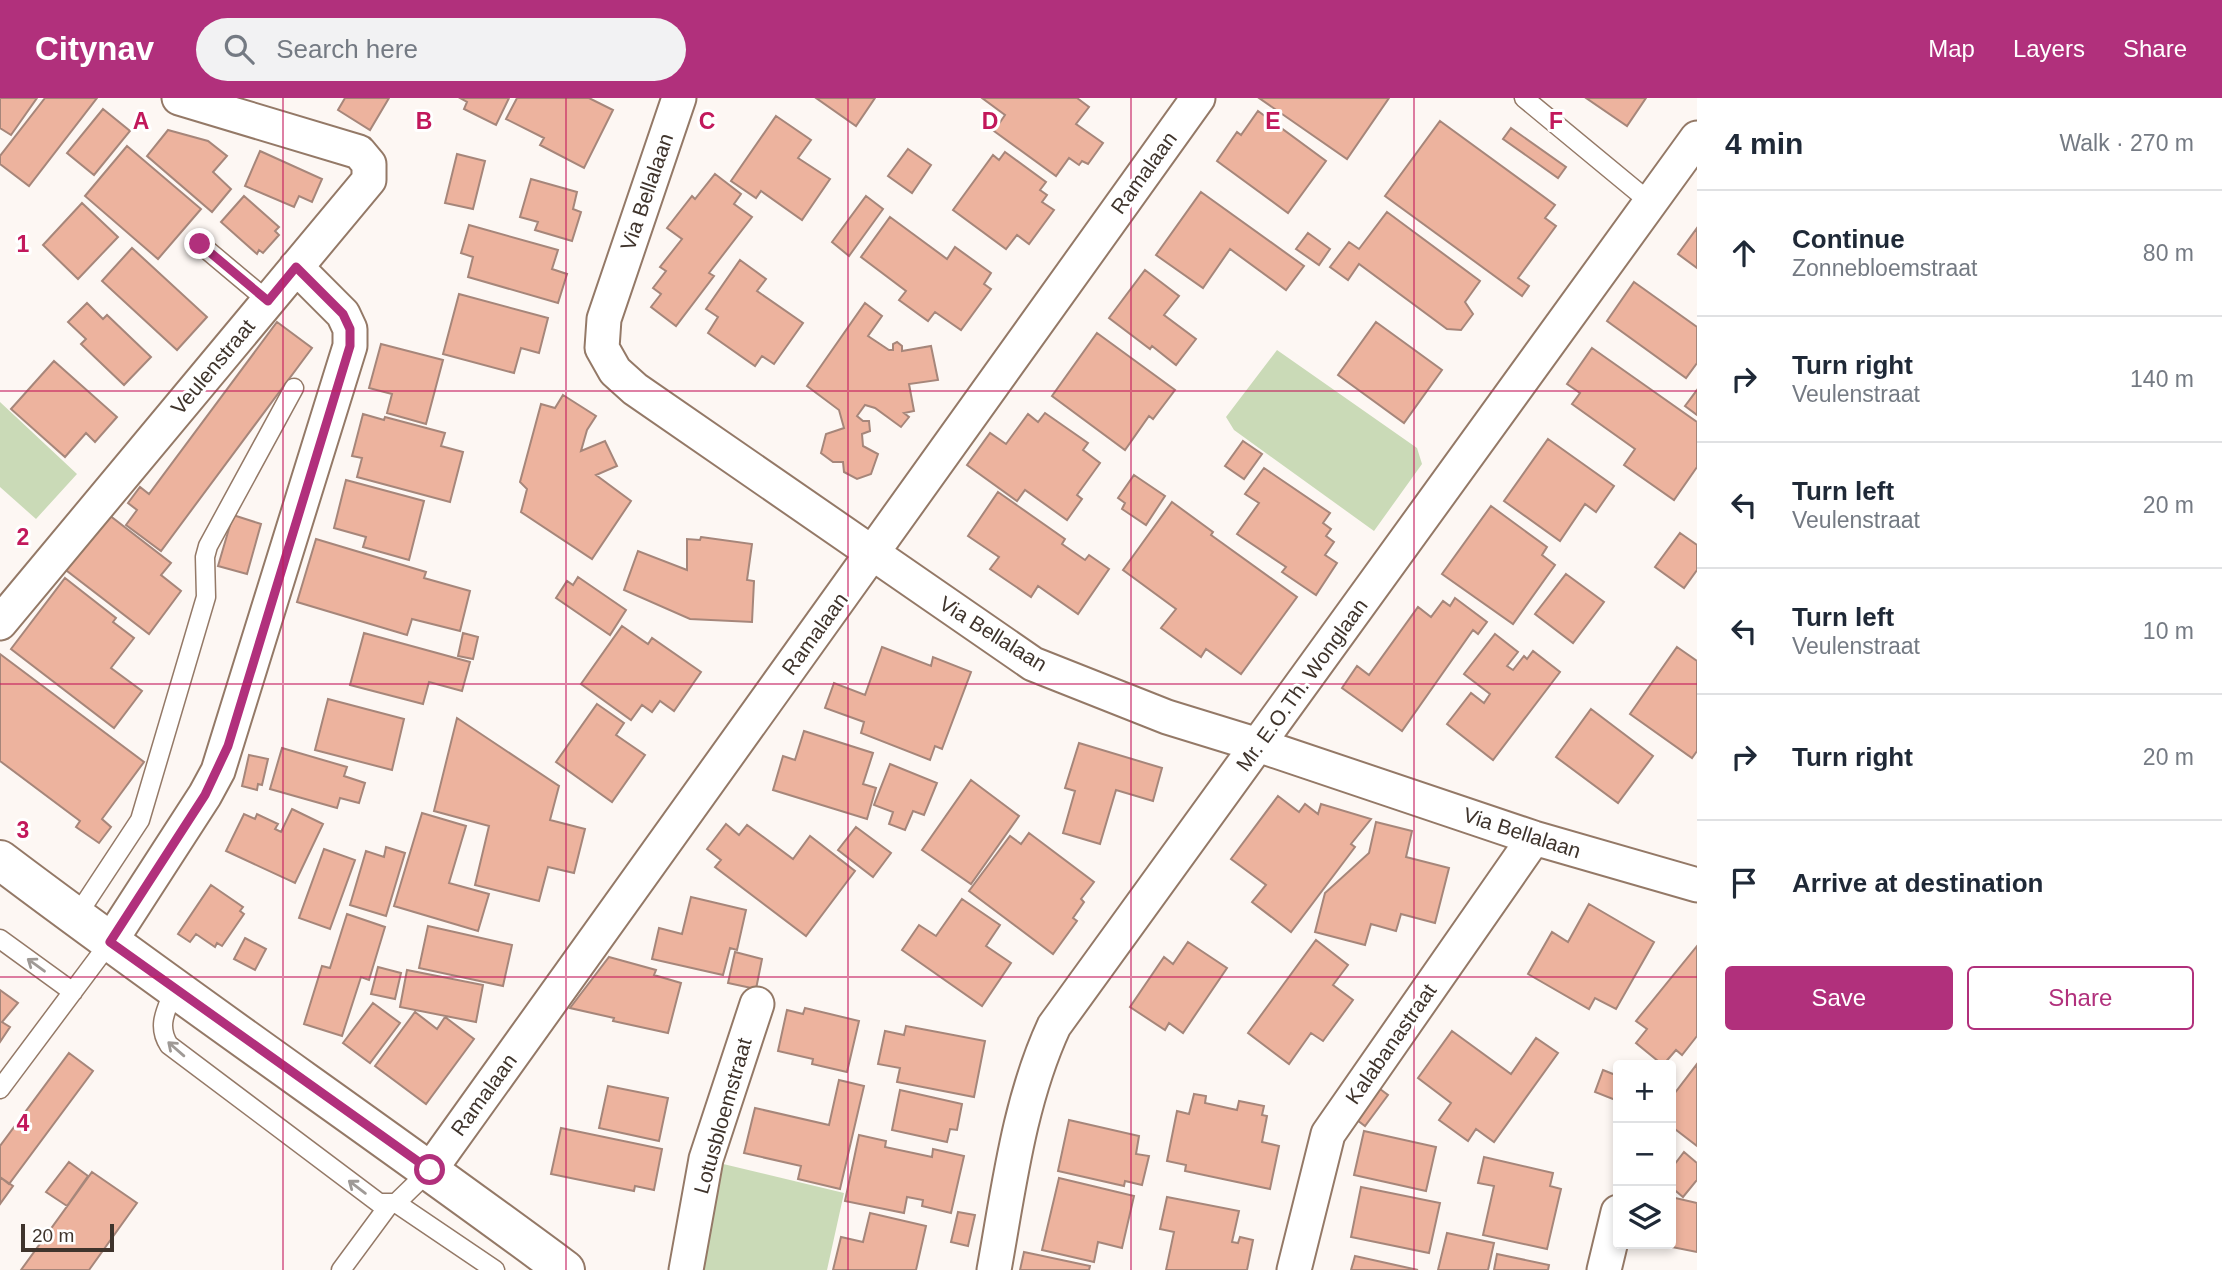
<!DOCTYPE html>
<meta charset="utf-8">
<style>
:root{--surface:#fff;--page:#f2f2f3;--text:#1f2937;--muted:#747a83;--line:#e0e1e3;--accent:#b1307c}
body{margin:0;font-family:Arial,sans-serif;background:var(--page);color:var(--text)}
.controls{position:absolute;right:21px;bottom:21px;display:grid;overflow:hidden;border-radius:7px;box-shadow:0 4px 10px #0003}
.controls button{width:63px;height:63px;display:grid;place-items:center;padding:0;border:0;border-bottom:2px solid var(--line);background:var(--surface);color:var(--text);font:35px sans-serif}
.scale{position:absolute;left:21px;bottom:18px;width:93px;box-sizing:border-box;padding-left:7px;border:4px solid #3f342c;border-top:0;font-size:19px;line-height:24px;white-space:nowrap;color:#3f342c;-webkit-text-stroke:5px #fff;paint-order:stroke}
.stop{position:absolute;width:21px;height:21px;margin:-16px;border:5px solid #b1307c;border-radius:50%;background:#fff}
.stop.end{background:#b1307c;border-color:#fff;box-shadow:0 2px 7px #0008}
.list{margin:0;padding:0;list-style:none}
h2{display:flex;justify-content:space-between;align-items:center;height:91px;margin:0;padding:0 28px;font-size:30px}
h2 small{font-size:23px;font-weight:400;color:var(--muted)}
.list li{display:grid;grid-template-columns:46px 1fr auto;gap:21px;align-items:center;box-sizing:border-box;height:126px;padding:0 28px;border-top:2px solid var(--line)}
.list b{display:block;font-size:26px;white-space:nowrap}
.list p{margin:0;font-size:23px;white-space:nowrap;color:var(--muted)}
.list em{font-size:23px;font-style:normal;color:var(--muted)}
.actions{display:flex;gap:14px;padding:21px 28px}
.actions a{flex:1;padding:16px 0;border:2px solid var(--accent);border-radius:7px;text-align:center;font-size:24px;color:var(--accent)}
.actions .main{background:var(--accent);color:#fff}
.icon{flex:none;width:38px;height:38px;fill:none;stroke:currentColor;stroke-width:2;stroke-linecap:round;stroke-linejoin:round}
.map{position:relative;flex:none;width:1697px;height:1172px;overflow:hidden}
header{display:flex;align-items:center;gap:42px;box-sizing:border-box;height:98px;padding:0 35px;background:var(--accent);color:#fff}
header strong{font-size:33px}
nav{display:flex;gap:38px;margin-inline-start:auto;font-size:24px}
.search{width:490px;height:63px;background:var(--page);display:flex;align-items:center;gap:18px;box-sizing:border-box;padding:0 24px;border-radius:38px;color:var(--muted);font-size:26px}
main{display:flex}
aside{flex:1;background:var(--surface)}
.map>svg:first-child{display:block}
</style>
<header>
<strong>Citynav</strong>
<div class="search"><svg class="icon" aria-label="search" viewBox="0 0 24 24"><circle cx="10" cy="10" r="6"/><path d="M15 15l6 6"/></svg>Search here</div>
<nav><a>Map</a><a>Layers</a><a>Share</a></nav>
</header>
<main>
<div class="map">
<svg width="1697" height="1172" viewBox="0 0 1697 1172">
<rect width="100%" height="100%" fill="#fdf7f3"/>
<path fill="#cadab7" d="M1277,252L1417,350L1422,366L1374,433L1234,332L1226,319Z
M0,304L77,376L36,421L0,389Z
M719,1065L844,1095L827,1172H696Z"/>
<path fill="#edb39e" stroke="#a6867a" stroke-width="2" d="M0,0H37L11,37L0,30Z
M45,0H97L29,88L0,66V58Z
M345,0H389L370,32L338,12Z
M460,0H509L496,27L464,11L467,4Z
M517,0H589L613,12L584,70L540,47L544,40L506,21Z
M816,0H875L856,28Z
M982,0H1077L1089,9L1076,26L1103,45L1088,66L1082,63L1079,67L1069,60L1056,78L994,33L1005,17Z
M1259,0H1389L1347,61Z
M1586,0H1646L1627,28Z
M103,11L130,33L94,77L67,55Z
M1258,13L1326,63L1288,115L1217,63L1237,34L1241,37Z
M776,18L811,42L798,60L830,81L802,122L761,93L756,100L731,83Z
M1440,23L1555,107L1545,120L1556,128L1518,180L1529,188L1522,198L1385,98Z
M1511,30L1566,69L1558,80L1503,41Z
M168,32L208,43L227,58L213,74L231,91L212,114L147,58Z
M127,48L201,111L158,161L85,98Z
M908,51L931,67L912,95L888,78Z
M260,53L322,81L312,104L299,98L294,109L245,88Z
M1005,54L1046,84L1040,92L1047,97L1042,104L1054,112L1029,146L1017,137L1006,151L953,112L993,57L999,62Z
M457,56L485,63L473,111L445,105Z
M715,76L741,96L734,106L752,119L709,175L714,178L676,228L651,209L661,196L653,190L666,173L660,169L682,141L667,130L692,98L695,101Z
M531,81L577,94L573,111L581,114L572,143L535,132L538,124L520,119Z
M1201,94L1304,168L1286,192L1230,151L1203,190L1156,157Z
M244,98L279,129L275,133L279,137L263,155L259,152L257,156L221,124Z
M866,98L883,111L849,158L832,144Z
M82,105L118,139L78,181L43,147Z
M1387,114L1480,183L1465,204L1473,216L1461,232L1447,231L1359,166L1348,182L1330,169L1349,144L1359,151Z
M890,119L947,161L955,149L991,175L984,186L991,191L961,232L935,214L928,223L899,202L906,193L861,159Z
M469,127L558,152L552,171L567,176L558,205L468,179L473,159L461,155Z
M1697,130V170L1678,156Z
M1308,135L1330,151L1319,167L1296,151Z
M132,150L207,219L177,252L102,183Z
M740,162L766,181L757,193L803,225L774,266L762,258L755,268L708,235L718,219L706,211Z
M1145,172L1179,198L1164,217L1196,241L1176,267L1152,248L1150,251L1109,220Z
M1634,184L1697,229V265L1686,280L1607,223Z
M459,196L548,220L539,255L521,250L514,275L443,256Z
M87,205L103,221L107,217L151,259L124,287L81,246L86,241L68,224Z
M865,205L882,218L868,238L889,252H893V246L897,244L902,248V253L931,248L938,282L909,286L914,313L904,315L909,319L901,329L875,310L865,307L857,318L863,323H869L870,333L862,336L863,348L878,356L871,376L857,381L844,374L843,364H833L821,355L826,336L844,330L839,312L807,288Z
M277,224L312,250L161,453L126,427L137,412L128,405L140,389L149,396Z
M1376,224L1442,272L1404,325L1338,277Z
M1097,235L1175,292L1153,321L1149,318L1125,352L1052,298Z
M381,246L443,262L426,326L387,315L392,296L369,290Z
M1592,250L1697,324V369L1674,402L1624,367L1635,351L1572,306L1580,295L1567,286Z
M54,263L117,319L95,344L86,335L65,359L11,311Z
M1697,292V317L1685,308Z
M563,297L596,318L587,332L581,353L605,343L617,368L596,377L631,403L592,461L521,414L527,391L520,384L541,306L555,310Z
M1045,315L1088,345L1083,352L1100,365L1077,397L1082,401L1067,422L1025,392L1017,403L967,367L990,335L1006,346L1028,316L1038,324Z
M363,316L384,322L385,319L445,335L441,348L463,354L450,404L357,379L362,360L352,358Z
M1548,341L1614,388L1596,414L1585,406L1560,443L1504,403Z
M1243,343L1262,356L1244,381L1225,368Z
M1264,370L1330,415L1323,425L1331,431L1326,438L1334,444L1325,457L1337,465L1316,497L1282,474L1286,469L1237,436L1259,405L1245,396Z
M1134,377L1165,398L1146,427L1122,411L1125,405L1118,400Z
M346,382L424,403L409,462L363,449L366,439L334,430Z
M998,394L1065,441L1062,446L1085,462L1089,457L1109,471L1078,516L1038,488L1031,499L990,471L999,459L968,438Z
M1172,404L1213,434L1211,437L1297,499L1241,576L1206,551L1201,559L1161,530L1176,511L1123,472Z
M1491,408L1547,449L1542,457L1555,467L1513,526L1442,476Z
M100,410L171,465L161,477L181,493L149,536L58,466Z
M233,417L261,426L247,476L218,468Z
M1680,435L1697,447V472L1684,490L1655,469Z
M701,439L752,446L747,482L754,483L752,524L690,521L624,492L638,453L687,472V441L700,442Z
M316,441L426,474L424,480L470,493L460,533L412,521L407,537L297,504Z
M1566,476L1604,504L1573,545L1535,516Z
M578,479L626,512L610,537L556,500L567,483L573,487Z
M65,480L116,520L113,524L134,540L111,570L142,593L114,630L11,551Z
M1455,500L1487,524L1478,536L1473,532L1402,633L1342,590L1357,568L1369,577L1418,509L1431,519L1443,503L1450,508Z
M622,528L648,546L652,540L701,574L674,613L660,603L652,614L642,607L631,622L581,586Z
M364,535L470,564L462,593L429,584L423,606L350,587Z
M463,535L478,539L473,561L458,558Z
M1495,536L1518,554L1507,568L1513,572L1524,558L1527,561L1533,553L1560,574L1493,662L1447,626L1471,595L1484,605L1490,596L1464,576Z
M882,549L931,568L933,559L971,574L942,651L935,648L930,662L861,635L864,624L825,610L834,585L865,597Z
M1677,549L1697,563V653L1692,660L1630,616Z
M0,556L144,664L102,721L111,729L99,745L76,729L80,723L0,663Z
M328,601L404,621L392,672L315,652Z
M597,606L624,625L616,637L645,657L612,704L556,664Z
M1591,611L1653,658L1618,705L1556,659Z
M457,620L559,688L550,722L585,731L574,775L548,769L539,803L475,787L489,728L434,713Z
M804,633L873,655L863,686L876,690L867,721L773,692L783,658L795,662Z
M1079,645L1162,670L1153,703L1116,692L1100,746L1063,735L1075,693L1065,690Z
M282,650L347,669L344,678L365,685L359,705L340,700L337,710L270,691Z
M249,657L268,661L262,687L258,686L257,692L242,688Z
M890,666L937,685L924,717L913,713L905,732L889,726L893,714L874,707Z
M971,682L1019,718L971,786L922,752Z
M1278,698L1299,714L1305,706L1318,716L1321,706L1371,721L1351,746L1355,749L1291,834L1252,804L1266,787L1231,761Z
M292,711L323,726L295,785L226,753L244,716L255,721L257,716L278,726L275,731L281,734Z
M422,715L466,728L449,785L489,796L478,833L394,808Z
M1376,724L1412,733L1406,759L1449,770L1435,825L1401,816L1396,833L1371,826L1365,847L1315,834L1325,795L1369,755Z
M726,726L739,737L747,727L793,761L810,738L855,773L806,838L715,769L721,762L707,751Z
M856,729L891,755L873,779L838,752Z
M1029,735L1094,784L1081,801L1084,804L1073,820L1077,823L1053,856L969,793L1010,738L1021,746Z
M386,749L405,755L386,818L350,807L366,753L384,759Z
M324,751L355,762L330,831L299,820Z
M211,787L243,809L240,813L244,816L222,848L217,845L215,849L196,836L190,844L178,836Z
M691,799L746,812L737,852L730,850L723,877L652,861L659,830L682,836Z
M962,801L1000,827L986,848L1011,865L982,908L902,852L919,827L936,838Z
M1589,806L1654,844L1616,911L1595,900L1589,911L1528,876L1552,834L1568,844Z
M347,816L385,829L369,882L361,879L342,938L304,926L322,868L330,870Z
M428,828L512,847L503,888L419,870Z
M245,840L266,851L255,872L234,861Z
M1316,842L1348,867L1333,887L1353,902L1323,943L1311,935L1289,966L1248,935Z
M1188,844L1227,870L1183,935L1169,925L1165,932L1130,909L1164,859L1173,866Z
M1697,848V938L1682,957L1676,952L1663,967L1636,945L1647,931L1636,923Z
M735,854L762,861L756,891L728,885Z
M609,859L656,872L654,877L681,885L668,935L613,923L614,920L570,910Z
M378,869L401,875L395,901L371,896Z
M407,872L483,887L476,924L400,909Z
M0,892L18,905L2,924L10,929L0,944Z
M373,905L400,925L370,965L343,945Z
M805,910L859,923L847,974L812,966L813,961L778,953L787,912L803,916Z
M415,914L437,931L445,919L474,941L426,1006L375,968Z
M906,928L985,943L974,999L897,984L900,970L878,966L885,933L904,937Z
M1452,933L1511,976L1536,940L1558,955L1494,1044L1476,1031L1468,1043L1439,1022L1451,1005L1418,980Z
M69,955L93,973L9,1086L0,1079V1048Z
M1697,966V1048L1671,1028V1000Z
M1603,972L1618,978V1003L1595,994Z
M839,982L864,988L840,1091L798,1081L801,1068L744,1055L755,1010L829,1027Z
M608,988L668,1000L659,1043L599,1030Z
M1376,988L1388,997L1365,1028L1353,1019Z
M900,992L962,1006L957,1032L950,1031L947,1044L892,1032Z
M1194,996L1206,998L1205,1005L1237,1012L1239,1003L1264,1008L1262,1017L1267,1018L1262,1044L1279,1048L1270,1091L1185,1073L1186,1067L1167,1063L1177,1013L1189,1016Z
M1069,1022L1139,1038L1136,1056L1149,1058L1142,1087L1125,1083L1124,1088L1058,1073Z
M561,1030L662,1051L654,1092L635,1088L634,1093L551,1076Z
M1364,1033L1436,1049L1426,1093L1354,1077Z
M859,1037L886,1043L885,1049L932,1059L933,1051L964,1058L951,1115L922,1108L923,1102L907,1099L904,1115L845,1103Z
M1684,1054L1697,1065V1082L1683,1099L1671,1089V1071Z
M1484,1059L1553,1075L1550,1088L1561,1091L1547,1151L1483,1137L1494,1088L1478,1085Z
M69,1064L88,1078L67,1108L46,1094Z
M92,1074L137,1105L89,1172H21Z
M0,1079L13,1088L0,1106Z
M1059,1080L1134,1098L1122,1150L1098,1144L1094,1164L1042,1152Z
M1361,1089L1440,1105L1429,1155L1351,1139Z
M1167,1099L1239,1113L1232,1144L1238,1145L1240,1139L1253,1142L1247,1172H1166L1174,1134L1160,1131Z
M1671,1099L1697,1105V1154L1657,1146H1671Z
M958,1114L975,1117L968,1148L951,1144Z
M870,1115L926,1128L916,1172H833L841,1139L863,1144Z
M1447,1135L1494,1145L1488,1172H1438Z
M1024,1154L1090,1168L1089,1172H1020Z
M1497,1156L1549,1167L1548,1172H1494Z
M1355,1158L1418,1172H1351Z"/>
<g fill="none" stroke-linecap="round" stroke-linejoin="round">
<g stroke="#947967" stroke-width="21">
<path id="service" d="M1524,0L1651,105
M200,146L268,203
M76,819L140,722L206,499L205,459L208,448L294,290
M0,841L73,894
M175,890C167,911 156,927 169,947L379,1105H396L430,1072
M0,991L110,844
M396,1105L495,1172
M341,1172L389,1107"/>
</g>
<g stroke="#947967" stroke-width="37">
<path id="minor" d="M679,0L604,221L602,250L615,273L635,291L1033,566L1167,619L1258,647L1534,740L1697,787
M0,525L369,82V66L359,54L179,0
M110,844L205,697L218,673L350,248V231L343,216L296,169
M430,1072L1198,0
M686,1172L706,1061L757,906
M994,1172C1009,1089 1019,1004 1054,928L1697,40
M1294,1172L1328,1036L1534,740
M1604,1172L1618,1114"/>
</g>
<g stroke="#947967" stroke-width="42">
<path id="tertiary" d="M0,762C185,902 378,1033 565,1172"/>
</g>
<use href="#service" stroke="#fff" stroke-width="18"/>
<use href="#minor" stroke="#fff" stroke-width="33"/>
<use href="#tertiary" stroke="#fff" stroke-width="38"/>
</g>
<defs><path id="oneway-shaft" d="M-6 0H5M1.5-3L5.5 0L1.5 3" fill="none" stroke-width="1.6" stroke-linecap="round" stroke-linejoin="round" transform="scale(1.75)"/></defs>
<g stroke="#9f9a96">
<use href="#oneway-shaft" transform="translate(36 867) rotate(-144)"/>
<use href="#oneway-shaft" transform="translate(176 951) rotate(-139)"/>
<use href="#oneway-shaft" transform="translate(357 1089) rotate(-143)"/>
</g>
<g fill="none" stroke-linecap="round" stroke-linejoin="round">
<path stroke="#b1307c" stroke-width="9" d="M200,146L268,203L296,169L343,216L350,231V248L228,648L205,697L110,844L430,1072"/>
</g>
<path fill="none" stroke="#c2185b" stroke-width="2" stroke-opacity="0.55" d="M283,0V1172M566,0V1172M848,0V1172M1131,0V1172M1414,0V1172M0,293H1697M0,586H1697M0,879H1697"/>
<g text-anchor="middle" stroke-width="6" stroke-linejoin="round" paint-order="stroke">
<g font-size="21" fill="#3f342c" stroke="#fff">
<text transform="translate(1144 75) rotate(-54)" y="7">Ramalaan</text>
<text transform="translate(647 94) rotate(-71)" y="7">Via Bellalaan</text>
<text transform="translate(213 269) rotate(-50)" y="7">Veulenstraat</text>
<text transform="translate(815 536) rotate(-54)" y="7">Ramalaan</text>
<text transform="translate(993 536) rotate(32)" y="7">Via Bellalaan</text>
<text transform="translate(1302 587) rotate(-54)" y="7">Mr. E.O.Th. Wonglaan</text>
<text transform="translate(1522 735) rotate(18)" y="7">Via Bellalaan</text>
<text transform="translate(1391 946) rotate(-55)" y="7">Kalabanastraat</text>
<text transform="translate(484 997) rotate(-54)" y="7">Ramalaan</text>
<text transform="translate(723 1018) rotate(-74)" y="7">Lotusbloemstraat</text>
</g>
</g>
<g font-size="23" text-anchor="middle" font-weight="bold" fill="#c2185b" stroke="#fff" stroke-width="6" stroke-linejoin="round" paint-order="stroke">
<text x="141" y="31">A</text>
<text x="424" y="31">B</text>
<text x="707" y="31">C</text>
<text x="990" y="31">D</text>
<text x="1273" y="31">E</text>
<text x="1556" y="31">F</text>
<text x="23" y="154">1</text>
<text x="23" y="447">2</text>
<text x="23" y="740">3</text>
<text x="23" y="1033">4</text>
</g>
</svg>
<div class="controls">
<button>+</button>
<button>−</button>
<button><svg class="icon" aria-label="layers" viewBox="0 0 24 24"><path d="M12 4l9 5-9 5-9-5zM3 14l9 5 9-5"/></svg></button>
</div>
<div class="scale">20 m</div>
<div class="stop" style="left:430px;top:1072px"></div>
<div class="stop end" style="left:200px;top:146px"></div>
</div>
<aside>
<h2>4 min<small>Walk · 270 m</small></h2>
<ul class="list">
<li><svg class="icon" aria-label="ahead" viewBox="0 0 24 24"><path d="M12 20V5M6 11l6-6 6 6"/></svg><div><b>Continue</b><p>Zonnebloemstraat</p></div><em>80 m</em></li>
<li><svg class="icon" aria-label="right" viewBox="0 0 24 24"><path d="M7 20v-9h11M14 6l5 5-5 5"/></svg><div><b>Turn right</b><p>Veulenstraat</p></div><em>140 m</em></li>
<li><svg class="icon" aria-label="left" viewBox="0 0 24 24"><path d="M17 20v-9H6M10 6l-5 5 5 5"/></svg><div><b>Turn left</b><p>Veulenstraat</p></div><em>20 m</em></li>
<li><svg class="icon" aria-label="left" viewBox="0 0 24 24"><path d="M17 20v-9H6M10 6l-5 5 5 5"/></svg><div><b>Turn left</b><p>Veulenstraat</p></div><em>10 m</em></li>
<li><svg class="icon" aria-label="right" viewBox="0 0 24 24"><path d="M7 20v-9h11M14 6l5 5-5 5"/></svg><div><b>Turn right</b></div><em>20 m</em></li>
<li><svg class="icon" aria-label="arrive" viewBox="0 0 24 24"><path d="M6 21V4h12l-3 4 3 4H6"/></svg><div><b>Arrive at destination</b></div></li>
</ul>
<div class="actions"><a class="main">Save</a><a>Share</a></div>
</aside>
</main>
